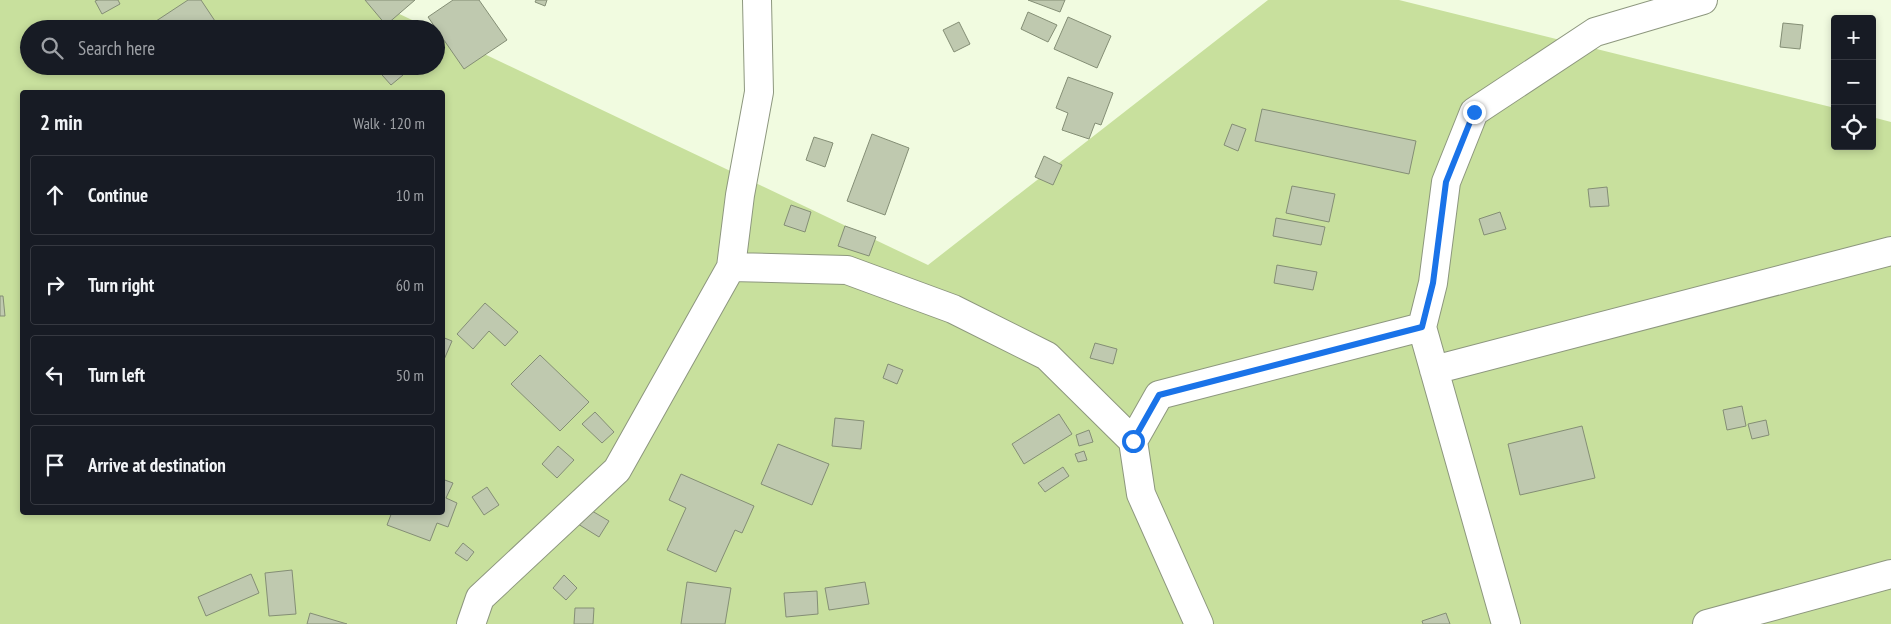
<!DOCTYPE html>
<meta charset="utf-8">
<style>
:root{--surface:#171b24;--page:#20242c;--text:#f1f3f6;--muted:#9ea1a6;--line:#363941}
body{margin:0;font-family:"PT Sans Narrow",sans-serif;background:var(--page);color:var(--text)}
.controls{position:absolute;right:15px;top:15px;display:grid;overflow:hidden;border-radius:5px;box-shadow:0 2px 8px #0003}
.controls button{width:45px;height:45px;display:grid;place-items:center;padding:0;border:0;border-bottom:1px solid var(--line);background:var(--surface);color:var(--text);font:25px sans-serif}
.stop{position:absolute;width:15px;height:15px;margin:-11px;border:4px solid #1a73e8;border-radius:50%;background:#fff}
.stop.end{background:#1a73e8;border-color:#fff;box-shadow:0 1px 5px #0008}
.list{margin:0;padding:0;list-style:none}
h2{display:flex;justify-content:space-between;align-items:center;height:65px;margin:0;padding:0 20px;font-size:21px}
h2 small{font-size:16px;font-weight:400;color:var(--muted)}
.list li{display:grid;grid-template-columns:32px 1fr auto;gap:15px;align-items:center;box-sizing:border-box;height:80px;margin:0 10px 10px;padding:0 10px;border:1px solid var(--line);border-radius:5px}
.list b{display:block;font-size:19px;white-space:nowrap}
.list em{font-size:16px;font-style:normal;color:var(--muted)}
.icon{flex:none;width:28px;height:28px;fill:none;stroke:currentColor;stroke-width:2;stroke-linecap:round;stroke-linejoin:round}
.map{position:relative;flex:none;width:1891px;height:624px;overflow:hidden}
.search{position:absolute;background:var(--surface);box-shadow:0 2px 8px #0003;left:20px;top:20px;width:425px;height:55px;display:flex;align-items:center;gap:12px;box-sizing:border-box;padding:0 18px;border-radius:28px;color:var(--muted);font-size:19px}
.panel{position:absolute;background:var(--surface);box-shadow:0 2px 8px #0003;left:20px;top:90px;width:425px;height:425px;border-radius:5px}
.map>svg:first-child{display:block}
</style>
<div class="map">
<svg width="1891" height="624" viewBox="0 0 1891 624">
<rect width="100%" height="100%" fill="#f1fbe0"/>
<path fill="#c8e09d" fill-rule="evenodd" d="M0,0H370L431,29H29V66H436V31L928,265L1268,0H1399L1835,108V146H1872V117L1891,122V624H0ZM22,92H442V512H22Z"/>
<path fill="#bfc9af" stroke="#848e75" d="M98,0H118L120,4L102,14L95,1Z
M188,0H201L219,27L216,29H153L150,25Z
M365,0H415L386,25Z
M453,0H479L507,40L464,69L428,17Z
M536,0H547L545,6L535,2Z
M1028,0H1065L1060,12Z
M1028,12L1057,25L1048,42L1021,29Z
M1068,17L1111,36L1097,68L1054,49Z
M346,22L352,29H338Z
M959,22L970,44L954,52L943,30Z
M1783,23L1803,25L1800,49L1780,47Z
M374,66H395L403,75L391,85Z
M1068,77L1113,93L1101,125L1095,123L1089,139L1062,130L1068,113L1056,108Z
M1262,109L1416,141L1409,174L1255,141Z
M1232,124L1246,129L1238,151L1224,145Z
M872,134L909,148L885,215L847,201Z
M814,137L833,143L825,167L806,160Z
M1044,156L1062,165L1053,185L1035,177Z
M1292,186L1335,194L1329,222L1286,213Z
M1607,187L1609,206L1590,207L1588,189Z
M791,205L811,212L805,232L784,225Z
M1500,212L1506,229L1484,235L1479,219Z
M1276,218L1325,227L1321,245L1273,236Z
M845,226L876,237L869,256L838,246Z
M1277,265L1317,272L1313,290L1274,283Z
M0,296H3L5,316H0Z
M485,303L518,332L505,346L489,331L473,349L457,334Z
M442,337L452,341L443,362H442Z
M1095,343L1117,349L1113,364L1090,358Z
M540,355L589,402L560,431L511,384Z
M888,364L903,370L897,384L883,378Z
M1742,406L1746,426L1727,430L1723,410Z
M595,412L614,432L602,443L582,424Z
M1059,414L1072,434L1024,464L1012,444Z
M835,418L864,421L861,449L832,446Z
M1766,420L1769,435L1752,439L1748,424Z
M1582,426L1595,478L1520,495L1508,444Z
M1089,430L1093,442L1079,446L1076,435Z
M778,444L829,464L812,505L761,484Z
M558,446L574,460L557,478L542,464Z
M1084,451L1087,460L1078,462L1075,454Z
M1063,467L1069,476L1045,492L1038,483Z
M681,474L754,506L742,533L735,530L716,572L667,550L686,508L669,500Z
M442,479L453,483L446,498L457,503L448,527L437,523L430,541L387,525L392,512H442Z
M487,487L499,505L484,515L472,497Z
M587,508L609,521L599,537L578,524Z
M463,543L474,552L467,561L455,553Z
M292,570L296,614L269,616L265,573Z
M251,574L259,593L206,616L198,597Z
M564,575L577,588L566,600L553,588Z
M687,582L731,588L725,624H681Z
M865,582L869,604L829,610L825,588Z
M817,591L818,614L786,617L784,593Z
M575,608H594L593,624H574Z
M310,613L347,624H307Z
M1446,613L1450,624H1423L1422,621Z"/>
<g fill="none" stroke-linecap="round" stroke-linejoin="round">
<g stroke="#8d977e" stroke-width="30">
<path id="minor" d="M757,0L759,92L740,195L731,267L847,270L953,309L1047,356L1133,441
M1422,327L1506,624
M1434,370L1891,251
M471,624L480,598L617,470L731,267
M1199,624L1141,494L1133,441L1159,395L1422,327L1433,283L1446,182L1474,112L1595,32L1703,0
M1707,624L1891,574"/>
</g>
<use href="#minor" stroke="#fff" stroke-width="28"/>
</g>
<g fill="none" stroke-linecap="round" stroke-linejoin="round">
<path stroke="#1a73e8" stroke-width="6" d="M1133,441L1159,395L1422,327L1433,283L1446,182L1474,112"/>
</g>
</svg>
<div class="controls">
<button>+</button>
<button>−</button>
<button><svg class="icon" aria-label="locate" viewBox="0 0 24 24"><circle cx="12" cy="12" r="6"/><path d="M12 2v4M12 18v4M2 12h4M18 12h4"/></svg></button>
</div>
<div class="stop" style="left:1133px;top:441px"></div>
<div class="stop end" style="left:1474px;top:112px"></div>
<div class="search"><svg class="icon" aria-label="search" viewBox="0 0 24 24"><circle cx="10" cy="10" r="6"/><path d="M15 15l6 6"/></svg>Search here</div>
<section class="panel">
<h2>2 min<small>Walk · 120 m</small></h2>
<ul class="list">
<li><svg class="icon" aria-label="ahead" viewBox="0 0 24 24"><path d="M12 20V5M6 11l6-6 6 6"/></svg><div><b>Continue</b></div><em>10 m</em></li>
<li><svg class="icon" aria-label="right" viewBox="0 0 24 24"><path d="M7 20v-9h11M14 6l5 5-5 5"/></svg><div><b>Turn right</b></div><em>60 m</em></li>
<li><svg class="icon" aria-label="left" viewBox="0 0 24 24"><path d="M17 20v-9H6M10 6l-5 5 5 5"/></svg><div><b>Turn left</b></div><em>50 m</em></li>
<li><svg class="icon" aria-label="arrive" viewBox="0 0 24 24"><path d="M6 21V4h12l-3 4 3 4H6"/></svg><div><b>Arrive at destination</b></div></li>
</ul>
</section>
</div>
